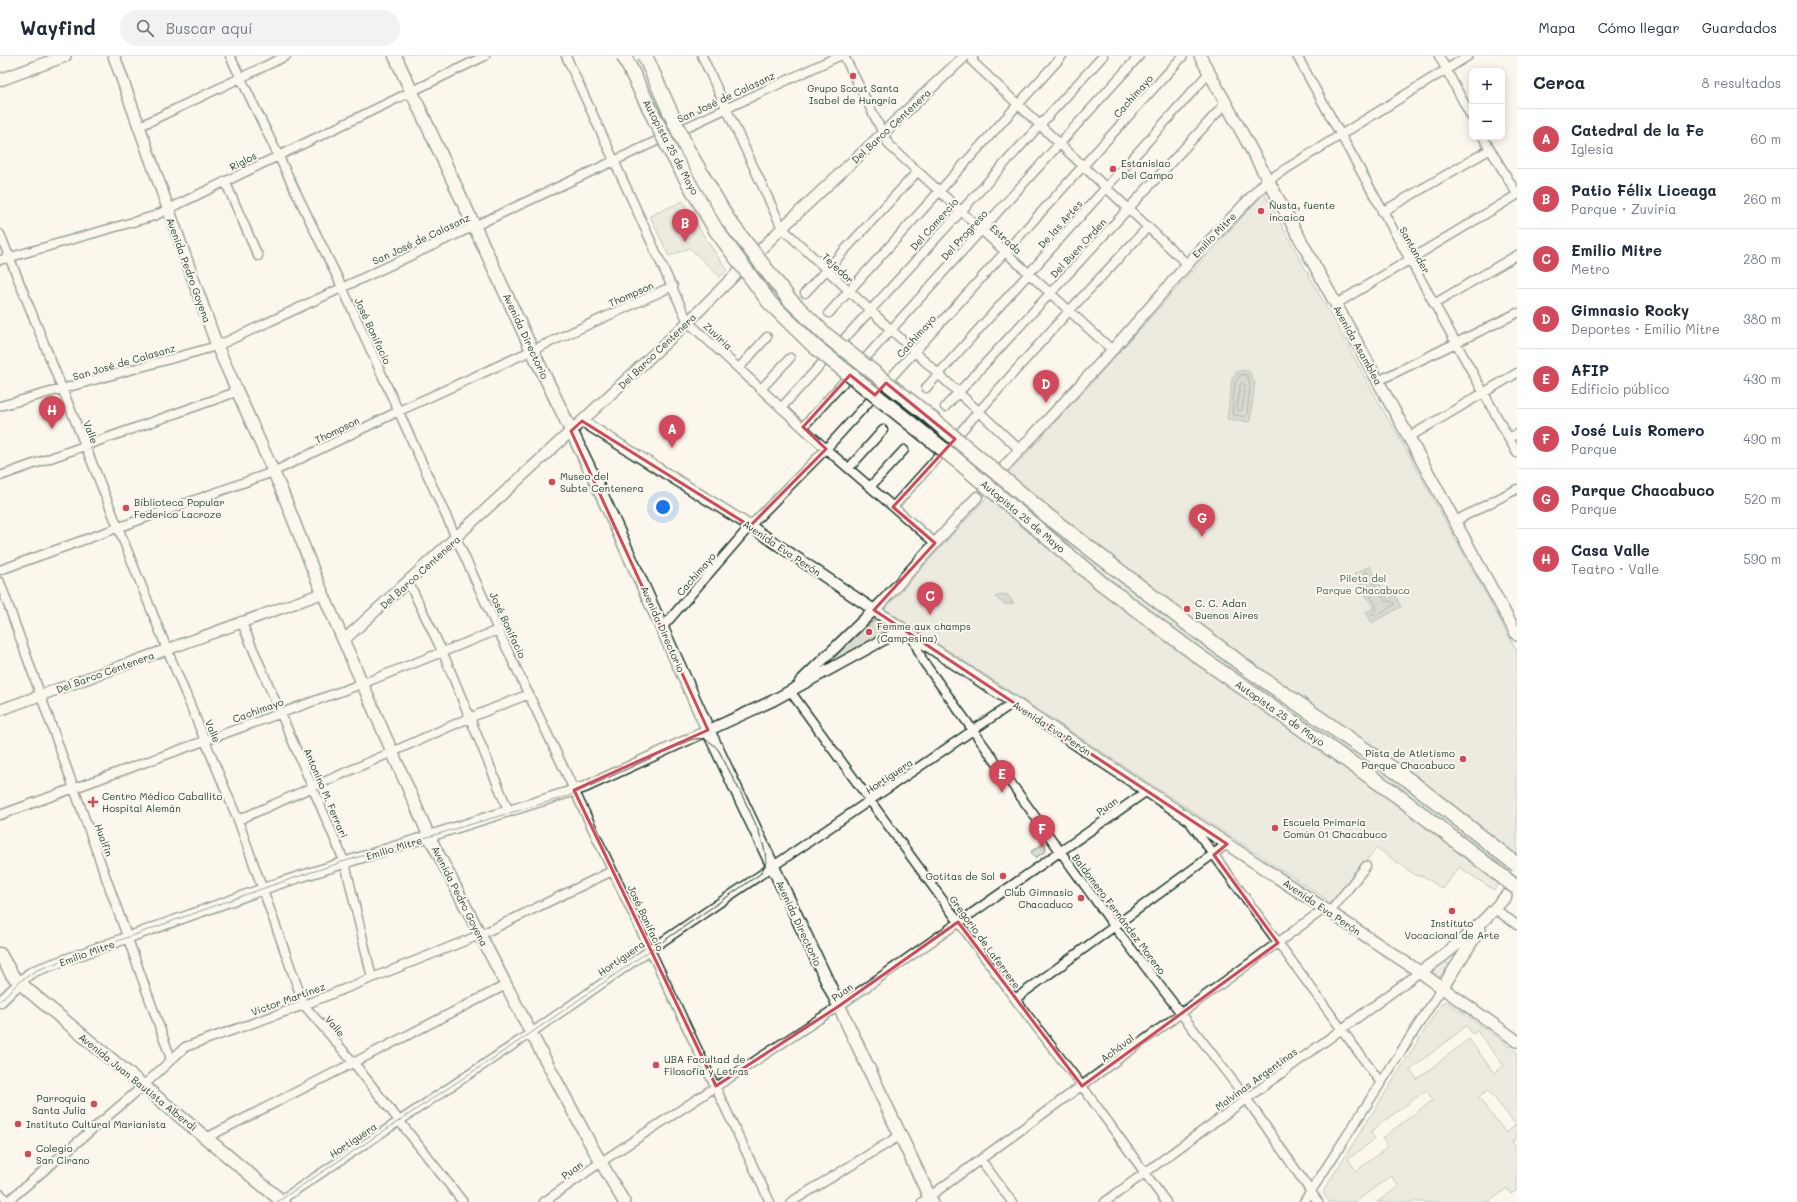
<!DOCTYPE html>
<html lang="es">
<meta charset="utf-8">
<style>
:root{--surface:#fff;--page:#f2f2f3;--text:#1f2937;--muted:#747a83;--line:#e0e1e3;--accent:#d1495b}
body{margin:0;font-family:Mali,sans-serif;background:var(--page);color:var(--text)}
.controls{position:absolute;right:12px;top:12px;display:grid;overflow:hidden;border-radius:8px;box-shadow:0 2px 10px #0003}
.controls button{width:36px;height:36px;display:grid;place-items:center;padding:0;border:0;border-bottom:1px solid var(--line);background:var(--surface);color:var(--text);font:20px sans-serif}
.you{position:absolute;left:663px;top:451px;width:14px;height:14px;margin:-10px;border:3px solid #fff;border-radius:50%;background:#1a73e8;box-shadow:0 0 0 6px #1a73e833}
.badge{display:grid;place-items:center;width:26px;height:26px;border-radius:50%;background:var(--accent);color:#fff;font-size:13px;font-weight:700}
.pin{position:absolute;translate:-50% -33px;filter:drop-shadow(0 1px 2px #0008)}
.pin::after{content:'';position:absolute;top:21px;width:14px;height:12px;background:inherit;clip-path:polygon(0 0,100% 0,50% 100%)}
.list{margin:0;padding:0;list-style:none}
h2{display:flex;justify-content:space-between;align-items:center;height:52px;margin:0;padding:0 16px;font-size:17px}
h2 small{font-size:13px;font-weight:400;color:var(--muted)}
.list li{display:grid;grid-template-columns:26px 1fr auto;gap:12px;align-items:center;box-sizing:border-box;height:60px;padding:0 16px;border-top:1px solid var(--line)}
.list b{display:block;font-size:15px;white-space:nowrap}
.list p{margin:0;font-size:13px;white-space:nowrap;color:var(--muted)}
.list em{font-size:13px;font-style:normal;color:var(--muted)}
.icon{flex:none;width:22px;height:22px;fill:none;stroke:currentColor;stroke-width:2;stroke-linecap:round;stroke-linejoin:round}
.map{position:relative;flex:none;width:1517px;height:1146px;overflow:hidden}
header{display:flex;align-items:center;gap:24px;box-sizing:border-box;height:56px;padding:0 20px;background:var(--surface);border-bottom:1px solid var(--line)}
header strong{font-size:19px}
nav{display:flex;gap:22px;margin-inline-start:auto;font-size:14px}
.search{width:280px;height:36px;background:var(--page);display:flex;align-items:center;gap:10px;box-sizing:border-box;padding:0 14px;border-radius:22px;color:var(--muted);font-size:15px}
main{display:flex}
aside{flex:1;background:var(--surface)}
.map>svg:first-child{display:block}
</style>
<header>
<strong>Wayfind</strong>
<div class="search"><svg class="icon" aria-label="search" viewBox="0 0 24 24"><circle cx="10" cy="10" r="6"/><path d="M15 15l6 6"/></svg>Buscar aquí</div>
<nav><a>Mapa</a><a>Cómo llegar</a><a>Guardados</a></nav>
</header>
<main>
<div class="map">
<svg width="1517" height="1146" viewBox="0 0 1517 1146">
<rect width="100%" height="100%" fill="#fbf7ec"/>
<filter id="ink" filterUnits="userSpaceOnUse"><feTurbulence type="fractalNoise" baseFrequency=".025" numOctaves="2"/><feDisplacementMap in="SourceGraphic" scale="8" xChannelSelector="R" yChannelSelector="G"/><feConvolveMatrix kernelMatrix="1 2 1 2 8 2 1 2 1" color-interpolation-filters="sRGB"/></filter>
<g filter="url(#ink)">
<path fill="#dbdcd1" stroke="#7d8c82" fill-rule="evenodd" d="M1264,137L1380,349L1405,392L1517,595V803L1494,834L1459,811L1443,833L1423,820L1415,819L1377,792L1332,847L885,553Z
M683,145L704,180L727,214L720,221L690,192L669,200L650,160Z
M876,563H879L888,570V577L800,628Z
M1045,786L1046,795L1035,802L1031,796Z
M1444,905L1449,908V911L1438,922L1431,915Z
M1446,945L1517,996V1082L1512,1086L1517,1093V1134L1511,1138L1507,1132L1489,1146H1377L1399,1130L1391,1120L1355,1146H1329L1324,1138L1325,1132L1442,947ZM1466,970L1473,978L1477,975L1504,1010L1494,1017L1469,983L1417,1023L1410,1014ZM1426,1034L1433,1044L1382,1082L1388,1091L1356,1115L1348,1103L1375,1083L1370,1076ZM1488,1034L1516,1069L1506,1077L1478,1041Z"/>
<path fill="#adb4aa" stroke="#74847b" d="M1242,314L1250,316L1253,325L1255,326L1250,366L1227,363L1232,322H1234L1236,316Z
M1370,510L1388,543L1395,539L1401,551L1372,567L1366,556L1373,552L1354,518Z
M1002,538L1008,539L1014,547L1005,549L995,541Z"/>
<g fill="none" stroke-linecap="round" stroke-linejoin="round">
<path stroke="#586d63" stroke-width="1" d="M1242,318L1248,320L1250,329L1247,359L1245,361L1232,358L1235,327Z
M1243,327L1245,330L1242,354L1239,355L1237,353L1240,329Z
M1367,516L1385,545L1393,546L1395,548L1375,560L1372,558L1376,554V550L1360,521Z"/>
<path stroke="#cfd2c7" stroke-width="10" stroke-dasharray="10 5" stroke-linecap="butt" d="M977,441L1002,413"/>
<g stroke="#1f3d34" stroke-width="11">
<path id="minor" d="M230,0L342,231L498,574L770,1146
M566,0L688,266L826,393L935,487
M702,0L782,172L1020,394
M844,0L889,89L1112,294
M973,0V6L1187,208
M1297,0L1517,397
M1439,0L1472,62
M138,71L286,0
M1483,81L1517,138
M1268,124L1468,0
M225,125L258,200
M1382,156L1489,94
M0,178L167,593L238,764L304,949L353,1006L463,1146
M0,204L154,160L485,0
M805,237L917,116
M1336,248L1517,139
M1434,248L1517,199
M829,257L1062,0
M739,312L767,281
M1378,325L1517,257
M926,332L1209,17
M761,333L790,302
M0,350L217,290L839,0
M945,351L1226,47
M781,352L1103,0
M803,371L1139,0
M1409,381L1517,317
M1508,382L1517,378
M849,412L883,374
M0,420L236,336
M870,431L904,394
M893,451L1069,255L1148,171
M1455,465L1517,433
M0,514L273,416L399,355L673,230
M0,526L171,1003
M409,527L443,597L509,756
M241,565L345,807L372,922
M662,572L750,470L826,393L1183,0
M911,578L923,605L1114,870L1246,1042L1318,1146
M790,635L1015,943L1082,1030L1166,1146
M0,759L364,627L498,574
M238,764L469,662L529,638
M1189,765L1381,1027
M1495,853L1517,869
M1330,856L1366,810
M1015,943L1227,788
M206,1082L506,929
M981,1104L1012,1146
M7,1146L142,1031L185,991L304,949L480,879L612,815
M278,1146L531,977L650,894L1013,647
M544,1146L601,1106L839,950L1147,735
M791,1146L901,1079
M922,1146L1324,853
M1105,1146L1420,916
M1304,1146L1442,932"/>
</g>
<g stroke="#1f3d34" stroke-width="13">
<path id="tertiary" d="M582,365L750,470L874,554
M1005,410L1107,300L1194,201L1268,124
M344,584L582,365L688,266L782,172L965,0
M800,626L881,547L977,441
M0,654L323,537
M0,946L29,918L37,914L280,827L585,731L772,645L903,573"/>
</g>
<g stroke="#1f3d34" stroke-width="14">
<path id="secondary" d="M114,0L217,290L282,435L317,524L429,780L531,977L591,1089L624,1146
M1200,0L1517,579
M0,24L65,0
M874,554L1420,916L1517,985
M1420,916C1453,894 1480,871 1506,840
M1442,932L1480,873"/>
</g>
<g stroke="#1f3d34" stroke-width="15">
<path id="primary" d="M395,0L532,294L596,426L708,674L932,1146
M0,898L12,919L29,935L283,1146
M0,1140L5,1146"/>
</g>
<use href="#minor" stroke="#fbf7ec" stroke-width="8"/>
<use href="#tertiary" stroke="#fbf7ec" stroke-width="10"/>
<use href="#secondary" stroke="#fbf7ec" stroke-width="11"/>
<use href="#primary" stroke="#fbf7ec" stroke-width="12"/>
<path stroke="#1f3d34" stroke-width="1" d="M0,945L19,926L37,914L264,832L345,805L568,740L690,684C703,680 712,685 719,695C731,719 766,780 766,804C766,809 763,813 760,818L531,977L277,1146
M0,1143L2,1146"/>
<g stroke="#1f3d34" stroke-width="17" stroke-linecap="butt">
<path id="motorway-bridge" d="M624,0L670,94L716,174L770,247L814,290L959,406L1100,526L1197,599L1398,740L1517,832
M645,0L687,93L728,164L789,243L826,279L925,357L1049,461L1192,571L1248,613L1410,725L1517,809"/>
</g>
<use href="#motorway-bridge" stroke="#fbf7ec" stroke-width="14"/>
</g>
</g>
<path d="M0 0H1517V1146H0ZM850,319L875,339L886,327L955,383L893,451L935,487L874,554L1227,788L1214,799L1278,887L1082,1030L958,866L839,950L716,1030L574,734L708,674L571,375L582,365L750,470L826,393L803,371Z" fill="#fbf7ec" fill-opacity=".55" fill-rule="evenodd"/>
<path fill="none" stroke="#d1495b" stroke-width="3" stroke-linejoin="round" d="M850,319L875,339L886,327L955,383L893,451L935,487L874,554L1227,788L1214,799L1278,887L1082,1030L958,866L839,950L716,1030L574,734L708,674L571,375L582,365L750,470L826,393L803,371Z"/>
<g fill="#d1495b" stroke="#fbf7ec" stroke-width="1.5">
<circle cx="853" cy="20" r="4"/>
<circle cx="1113" cy="113" r="4"/>
<circle cx="1261" cy="155" r="4"/>
<circle cx="552" cy="426" r="4"/>
<circle cx="126" cy="452" r="4"/>
<circle cx="1187" cy="553" r="4"/>
<circle cx="869" cy="576" r="4"/>
<circle cx="1463" cy="703" r="4"/>
<path d="M91 740h4v4h4v4h-4v4h-4v-4h-4v-4h4z"/>
<circle cx="1275" cy="772" r="4"/>
<circle cx="1003" cy="820" r="4"/>
<circle cx="1081" cy="842" r="4"/>
<circle cx="1452" cy="855" r="4"/>
<circle cx="656" cy="1009" r="4"/>
<circle cx="94" cy="1048" r="4"/>
<circle cx="18" cy="1068" r="4"/>
<circle cx="28" cy="1098" r="4"/>
</g>
<g text-anchor="middle" stroke-width="4" stroke-linejoin="round" paint-order="stroke">
<g font-size="10" fill="#1f3d34" stroke="#fbf7ec" text-anchor="start">
<text x="853" y="36" text-anchor="middle">Grupo Scout Santa<tspan x="853" dy="12">Isabel de Hungría</tspan></text>
<text x="1121" y="111">Estanislao<tspan x="1121" dy="12">Del Campo</tspan></text>
<text x="1269" y="153">Ñusta, fuente<tspan x="1269" dy="12">incaica</tspan></text>
<text x="560" y="424">Museo del<tspan x="560" dy="12">Subte Centenera</tspan></text>
<text x="134" y="450">Biblioteca Popular<tspan x="134" dy="12">Federico Lacroze</tspan></text>
<text x="1195" y="551">C. C. Adan<tspan x="1195" dy="12">Buenos Aires</tspan></text>
<text x="877" y="574">Femme aux champs<tspan x="877" dy="12">(Campesina)</tspan></text>
<text x="1455" y="701" text-anchor="end">Pista de Atletismo<tspan x="1455" dy="12">Parque Chacabuco</tspan></text>
<text x="102" y="744">Centro Médico Caballito<tspan x="102" dy="12">Hospital Alemán</tspan></text>
<text x="1283" y="770">Escuela Primaria<tspan x="1283" dy="12">Común 01 Chacabuco</tspan></text>
<text x="995" y="824" text-anchor="end">Gotitas de Sol</text>
<text x="1073" y="840" text-anchor="end">Club Gimnasio<tspan x="1073" dy="12">Chacaduco</tspan></text>
<text x="1452" y="871" text-anchor="middle">Instituto<tspan x="1452" dy="12">Vocacional de Arte</tspan></text>
<text x="664" y="1007">UBA Facultad de<tspan x="664" dy="12">Filosofía y Letras</tspan></text>
<text x="86" y="1046" text-anchor="end">Parroquia<tspan x="86" dy="12">Santa Julia</tspan></text>
<text x="26" y="1072">Instituto Cultural Marianista</text>
<text x="36" y="1096">Colegio<tspan x="36" dy="12">San Cirano</tspan></text>
</g>
<g font-size="10" fill="#1f3d34" stroke="#fbf7ec">
<text transform="translate(1133 40) rotate(-48)" y="4">Cachimayo</text>
<text transform="translate(726 41) rotate(-25)" y="4">San José de Calasanz</text>
<text transform="translate(891 70) rotate(-43)" y="4">Del Barco Centenera</text>
<text transform="translate(671 91) rotate(62)" y="4">Autopista 25 de Mayo</text>
<text transform="translate(243 105) rotate(-27)" y="4">Riglos</text>
<text transform="translate(934 168) rotate(-48)" y="4">Del Comercio</text>
<text transform="translate(1060 168) rotate(-48)" y="4">De las Artes</text>
<text transform="translate(964 179) rotate(-48)" y="4">Del Progreso</text>
<text transform="translate(1214 179) rotate(-46)" y="4">Emilio Mitre</text>
<text transform="translate(421 183) rotate(-25)" y="4">San José de Calasanz</text>
<text transform="translate(1006 183) rotate(42)" y="4">Estrada</text>
<text transform="translate(1078 192) rotate(-47)" y="4">Del Buen Orden</text>
<text transform="translate(1415 194) rotate(61)" y="4">Santander</text>
<text transform="translate(838 212) rotate(43)" y="4">Tejedor</text>
<text transform="translate(189 214) rotate(70)" y="4">Avenida Pedro Goyena</text>
<text transform="translate(631 238) rotate(-24)" y="4">Thompson</text>
<text transform="translate(373 275) rotate(65)" y="4">José Bonifacio</text>
<text transform="translate(526 280) rotate(65)" y="4">Avenida Directorio</text>
<text transform="translate(718 280) rotate(43)" y="4">Zuviría</text>
<text transform="translate(916 280) rotate(-48)" y="4">Cachimayo</text>
<text transform="translate(1358 289) rotate(61)" y="4">Avenida Asamblea</text>
<text transform="translate(657 295) rotate(-44)" y="4">Del Barco Centenera</text>
<text transform="translate(124 306) rotate(-16)" y="4">San José de Calasanz</text>
<text transform="translate(337 374) rotate(-26)" y="4">Thompson</text>
<text transform="translate(91 376) rotate(69)" y="4">Valle</text>
<text transform="translate(1023 460) rotate(40)" y="4">Autopista 25 de Mayo</text>
<text transform="translate(782 492) rotate(34)" y="4">Avenida Eva Perón</text>
<text transform="translate(420 516) rotate(-42)" y="4">Del Barco Centenera</text>
<text transform="translate(696 518) rotate(-49)" y="4">Cachimayo</text>
<text transform="translate(508 569) rotate(65)" y="4">José Bonifacio</text>
<text transform="translate(663 573) rotate(66)" y="4">Avenida Directorio</text>
<text transform="translate(105 616) rotate(-20)" y="4">Del Barco Centenera</text>
<text transform="translate(258 654) rotate(-20)" y="4">Cachimayo</text>
<text transform="translate(1280 657) rotate(35)" y="4">Autopista 25 de Mayo</text>
<text transform="translate(1052 672) rotate(33)" y="4">Avenida Eva Perón</text>
<text transform="translate(213 675) rotate(67)" y="4">Valle</text>
<text transform="translate(889 720) rotate(-34)" y="4">Hortiguera</text>
<text transform="translate(326 737) rotate(67)" y="4">Antonino M. Ferrari</text>
<text transform="translate(1107 750) rotate(-35)" y="4">Puan</text>
<text transform="translate(104 784) rotate(70)" y="4">Hualfin</text>
<text transform="translate(394 792) rotate(-17)" y="4">Emilio Mitre</text>
<text transform="translate(460 840) rotate(63)" y="4">Avenida Pedro Goyena</text>
<text transform="translate(1322 851) rotate(34)" y="4">Avenida Eva Perón</text>
<text transform="translate(1119 858) rotate(53)" y="4">Baldomero Fernández Moreno</text>
<text transform="translate(646 862) rotate(65)" y="4">José Bonifacio</text>
<text transform="translate(799 867) rotate(65)" y="4">Avenida Directorio</text>
<text transform="translate(985 886) rotate(54)" y="4">Gregorio de Laferrere</text>
<text transform="translate(87 897) rotate(-20)" y="4">Emilio Mitre</text>
<text transform="translate(621 902) rotate(-35)" y="4">Hortiguera</text>
<text transform="translate(842 936) rotate(-35)" y="4">Puan</text>
<text transform="translate(288 943) rotate(-20)" y="4">Víctor Martínez</text>
<text transform="translate(335 970) rotate(50)" y="4">Valle</text>
<text transform="translate(1117 992) rotate(-37)" y="4">Achával</text>
<text transform="translate(1256 1023) rotate(-36)" y="4">Malvinas Argentinas</text>
<text transform="translate(138 1026) rotate(39)" y="4">Avenida Juan Bautista Alberdi</text>
<text transform="translate(353 1084) rotate(-34)" y="4">Hortiguera</text>
<text transform="translate(572 1114) rotate(-35)" y="4">Puan</text>
</g>
<g font-size="10" fill="#455d53" stroke="#fbf7ec">
<text x="1363" y="526">Pileta del<tspan x="1363" dy="12">Parque Chacabuco</tspan></text>
</g>
</g>
</svg>
<div class="controls">
<button>+</button>
<button>−</button>
</div>
<div class="you"></div>
<div class="pin badge" style="left:672px;top:392px">A</div>
<div class="pin badge" style="left:685px;top:186px">B</div>
<div class="pin badge" style="left:930px;top:559px">C</div>
<div class="pin badge" style="left:1046px;top:347px">D</div>
<div class="pin badge" style="left:1002px;top:737px">E</div>
<div class="pin badge" style="left:1042px;top:792px">F</div>
<div class="pin badge" style="left:1202px;top:481px">G</div>
<div class="pin badge" style="left:52px;top:373px">H</div>
</div>
<aside>
<h2>Cerca<small>8 resultados</small></h2>
<ul class="list">
<li><span class="badge">A</span><div><b>Catedral de la Fe</b><p>Iglesia</p></div><em>60 m</em></li>
<li><span class="badge">B</span><div><b>Patio Félix Liceaga</b><p>Parque · Zuviría</p></div><em>260 m</em></li>
<li><span class="badge">C</span><div><b>Emilio Mitre</b><p>Metro</p></div><em>280 m</em></li>
<li><span class="badge">D</span><div><b>Gimnasio Rocky</b><p>Deportes · Emilio Mitre</p></div><em>380 m</em></li>
<li><span class="badge">E</span><div><b>AFIP</b><p>Edificio público</p></div><em>430 m</em></li>
<li><span class="badge">F</span><div><b>José Luis Romero</b><p>Parque</p></div><em>490 m</em></li>
<li><span class="badge">G</span><div><b>Parque Chacabuco</b><p>Parque</p></div><em>520 m</em></li>
<li><span class="badge">H</span><div><b>Casa Valle</b><p>Teatro · Valle</p></div><em>590 m</em></li>
</ul>
</aside>
</main>
